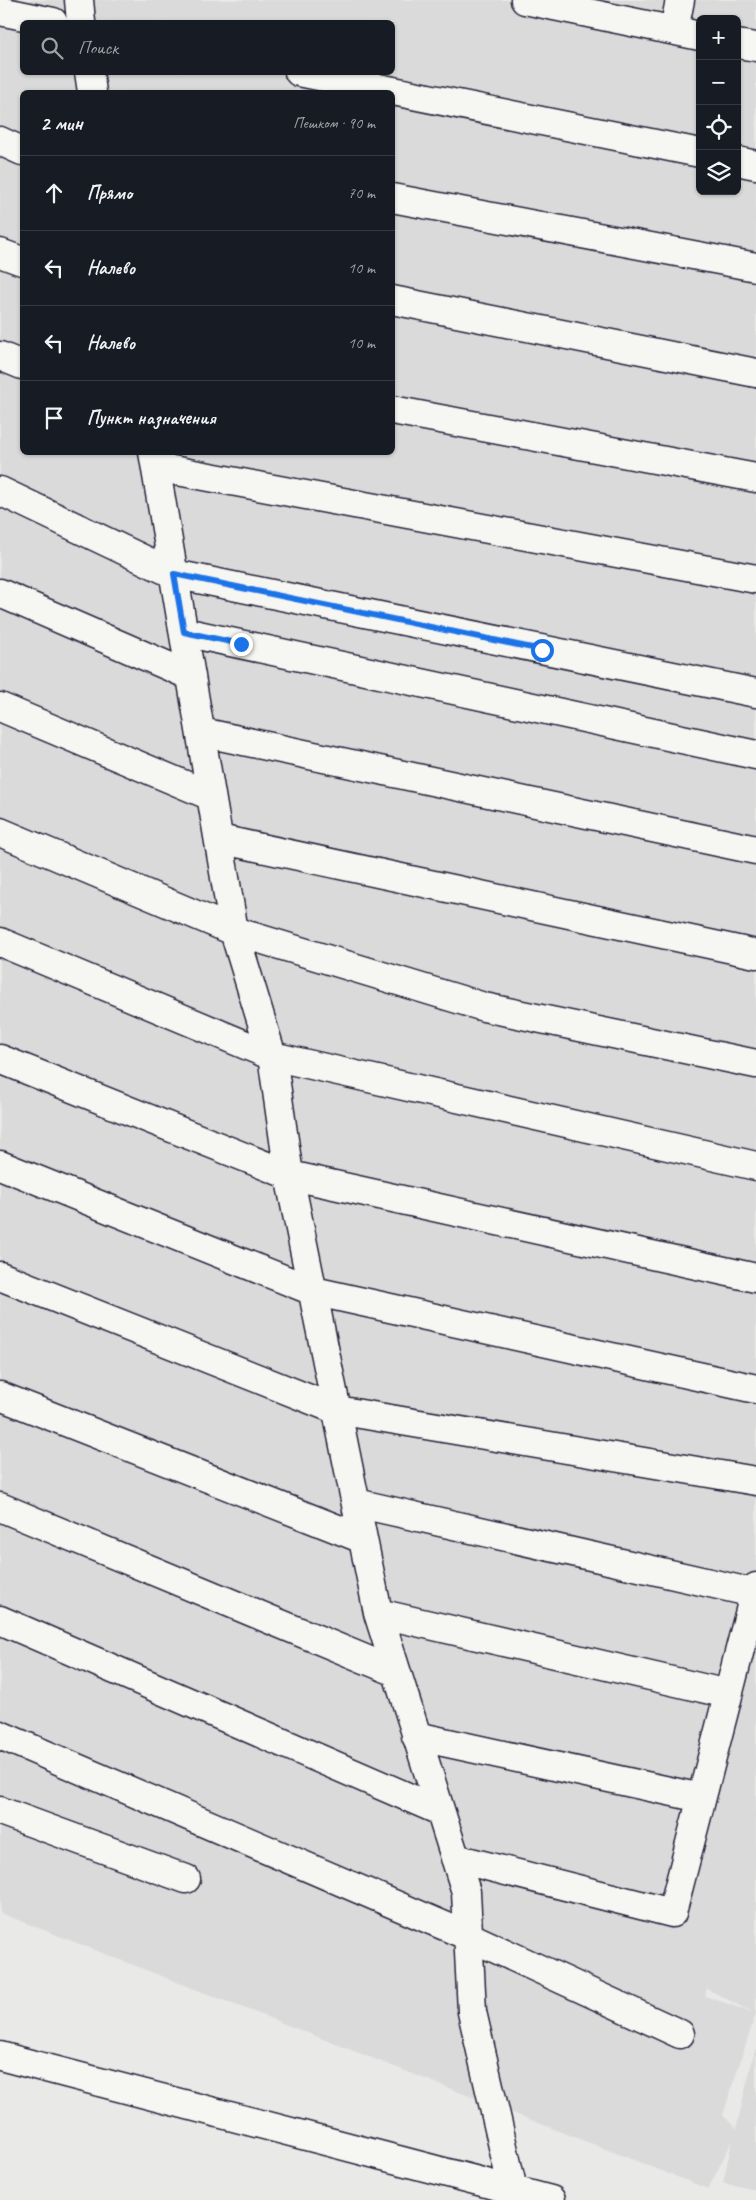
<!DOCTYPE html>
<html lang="ru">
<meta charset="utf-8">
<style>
:root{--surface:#171b24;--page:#20242c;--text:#f1f3f6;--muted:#9ea1a6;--line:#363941}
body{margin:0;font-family:Caveat,sans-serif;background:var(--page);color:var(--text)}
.controls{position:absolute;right:15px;top:15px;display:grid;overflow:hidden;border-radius:8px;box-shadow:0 1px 4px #0004}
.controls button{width:45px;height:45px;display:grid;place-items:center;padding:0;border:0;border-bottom:1px solid var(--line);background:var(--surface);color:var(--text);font:25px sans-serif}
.stop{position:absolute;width:15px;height:15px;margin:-11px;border:4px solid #1a73e8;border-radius:50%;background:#fff}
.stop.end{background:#1a73e8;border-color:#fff;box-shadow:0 1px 5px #0008}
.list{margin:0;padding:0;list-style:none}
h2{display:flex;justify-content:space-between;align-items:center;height:65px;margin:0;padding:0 20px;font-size:21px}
h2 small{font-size:16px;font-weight:400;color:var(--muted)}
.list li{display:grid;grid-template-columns:32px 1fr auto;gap:15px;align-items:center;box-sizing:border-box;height:75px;padding:0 20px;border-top:1px solid var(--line)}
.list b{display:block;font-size:19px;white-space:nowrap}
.list em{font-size:16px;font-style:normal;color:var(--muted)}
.icon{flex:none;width:28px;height:28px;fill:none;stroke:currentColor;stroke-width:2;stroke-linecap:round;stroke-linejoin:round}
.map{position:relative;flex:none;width:756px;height:2200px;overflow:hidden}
.search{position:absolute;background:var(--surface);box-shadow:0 1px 4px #0004;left:20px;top:20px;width:375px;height:55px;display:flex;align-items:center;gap:12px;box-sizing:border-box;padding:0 18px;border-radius:8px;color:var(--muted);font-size:19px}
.panel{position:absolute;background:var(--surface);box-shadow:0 1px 4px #0004;left:20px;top:90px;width:375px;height:365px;border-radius:8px}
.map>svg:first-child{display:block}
</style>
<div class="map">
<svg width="756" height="2200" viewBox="0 0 756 2200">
<rect width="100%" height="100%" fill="#e9e9e7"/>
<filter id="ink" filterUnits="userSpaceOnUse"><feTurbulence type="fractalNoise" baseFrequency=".02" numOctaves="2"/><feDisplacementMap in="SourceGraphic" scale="10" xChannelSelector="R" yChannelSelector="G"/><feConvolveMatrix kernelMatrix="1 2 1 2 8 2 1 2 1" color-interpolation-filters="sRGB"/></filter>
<g filter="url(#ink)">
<path fill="#dadada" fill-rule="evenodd" d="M0,0H756V2013L723,2115L736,2129L756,2045V2190L723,2183L732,2141L708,2189L0,1913ZM700,19H737V191H700ZM22,22H392V72H22ZM22,92H392V452H22ZM708,1983L707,1989L754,2013L705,1996Z"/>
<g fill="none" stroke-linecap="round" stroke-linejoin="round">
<g stroke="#22223b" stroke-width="31">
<path id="minor" d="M79,0L81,22
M525,0L700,36
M0,11L53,22
M674,30L680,0
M737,44L756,47
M89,72L92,92
M299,72L700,153
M0,141L22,151
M737,161L756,165
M392,198L756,267
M0,253L22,261
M392,300L756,373
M0,356L22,365
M392,410L756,478
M153,452L234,931L272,1056L289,1175L378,1613L466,1892L472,2012L513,2190L511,2200
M156,467L756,579
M0,491L174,574L756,693
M0,593L191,676
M184,632L756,755
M0,707L211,796
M201,732L756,850
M0,832L234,931L484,1007L756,1064
M219,839L756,954
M0,942L272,1056L756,1166
M0,1059L289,1175L756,1278
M0,1165L313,1291L756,1389
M0,1276L337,1410L756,1481
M0,1396L363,1539
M356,1503L754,1593
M0,1507L396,1672
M378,1613L728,1694
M0,1620L440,1811
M0,1735L468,1936L680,2034
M416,1736L701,1798
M0,1811L186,1879
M455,1858L672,1913L756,1587
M0,2056L551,2200"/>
</g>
<use href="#minor" stroke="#f6f6f2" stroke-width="28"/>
</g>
</g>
<g fill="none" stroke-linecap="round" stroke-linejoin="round" filter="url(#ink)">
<path stroke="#1a73e8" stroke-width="6" d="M241,644L184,632L174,574L542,650"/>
</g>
</svg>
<div class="controls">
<button>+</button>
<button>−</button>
<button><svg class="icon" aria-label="locate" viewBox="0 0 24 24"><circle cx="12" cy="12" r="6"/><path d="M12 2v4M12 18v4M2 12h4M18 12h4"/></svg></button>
<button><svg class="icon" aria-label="layers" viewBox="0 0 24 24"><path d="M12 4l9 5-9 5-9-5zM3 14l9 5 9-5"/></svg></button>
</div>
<div class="stop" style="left:542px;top:650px"></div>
<div class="stop end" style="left:241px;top:644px"></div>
<div class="search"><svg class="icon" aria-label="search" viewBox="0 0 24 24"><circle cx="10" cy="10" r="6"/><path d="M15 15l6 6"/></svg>Поиск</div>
<section class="panel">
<h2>2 мин<small>Пешком · 90 m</small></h2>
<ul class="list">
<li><svg class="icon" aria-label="ahead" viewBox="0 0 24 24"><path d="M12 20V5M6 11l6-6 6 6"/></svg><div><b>Прямо</b></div><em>70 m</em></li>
<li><svg class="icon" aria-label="left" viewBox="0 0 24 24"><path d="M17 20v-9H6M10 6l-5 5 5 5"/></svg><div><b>Налево</b></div><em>10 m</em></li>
<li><svg class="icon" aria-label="left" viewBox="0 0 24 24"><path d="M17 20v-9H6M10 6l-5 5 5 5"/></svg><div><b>Налево</b></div><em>10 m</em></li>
<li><svg class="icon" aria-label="arrive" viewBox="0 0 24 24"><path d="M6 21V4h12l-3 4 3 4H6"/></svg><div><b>Пункт назначения</b></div></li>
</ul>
</section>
</div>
